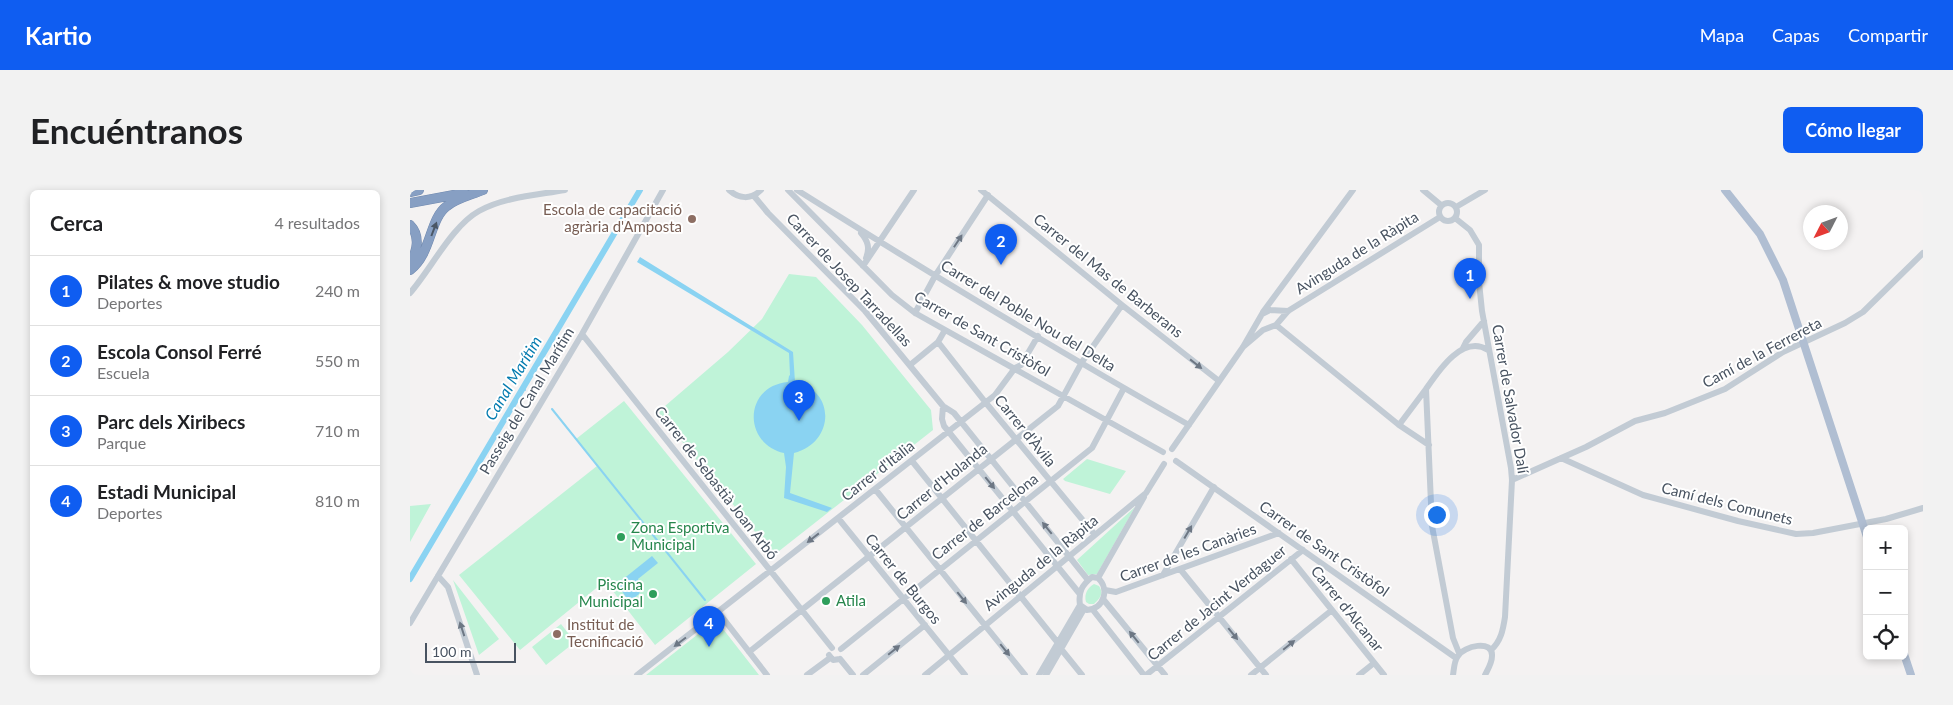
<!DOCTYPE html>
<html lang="es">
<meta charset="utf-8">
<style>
:root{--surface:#fff;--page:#f2f2f2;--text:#202124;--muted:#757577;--line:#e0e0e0;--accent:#0f5df1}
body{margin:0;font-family:Lato,sans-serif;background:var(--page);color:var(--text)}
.controls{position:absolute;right:15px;bottom:15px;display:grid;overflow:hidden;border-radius:8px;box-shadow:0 2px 8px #0003}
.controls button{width:45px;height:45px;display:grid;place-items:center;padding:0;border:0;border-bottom:1px solid var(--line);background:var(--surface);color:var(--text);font:25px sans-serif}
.compass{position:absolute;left:1393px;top:15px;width:45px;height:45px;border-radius:50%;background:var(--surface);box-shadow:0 2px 8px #0003;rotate:228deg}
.scale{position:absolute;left:15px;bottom:12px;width:91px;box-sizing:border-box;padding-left:5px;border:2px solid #485361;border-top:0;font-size:14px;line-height:18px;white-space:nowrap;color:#485361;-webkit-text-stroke:4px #fff;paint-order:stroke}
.you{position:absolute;left:1026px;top:324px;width:18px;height:18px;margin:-12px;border:4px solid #fff;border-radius:50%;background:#1a73e8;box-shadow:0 0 0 8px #1a73e833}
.badge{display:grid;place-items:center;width:32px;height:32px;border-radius:50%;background:var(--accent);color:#fff;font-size:16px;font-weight:700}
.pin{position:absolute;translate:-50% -41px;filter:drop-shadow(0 1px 2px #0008)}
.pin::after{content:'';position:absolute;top:26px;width:18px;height:15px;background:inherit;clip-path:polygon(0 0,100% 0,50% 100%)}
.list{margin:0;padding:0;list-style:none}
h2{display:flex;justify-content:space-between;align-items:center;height:65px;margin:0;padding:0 20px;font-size:21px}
h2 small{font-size:16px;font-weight:400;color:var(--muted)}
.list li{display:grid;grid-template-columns:32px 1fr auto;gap:15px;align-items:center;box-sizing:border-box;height:70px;padding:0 20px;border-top:1px solid var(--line)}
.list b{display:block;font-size:19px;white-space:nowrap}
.list p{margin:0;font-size:16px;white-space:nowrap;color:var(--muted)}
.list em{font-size:16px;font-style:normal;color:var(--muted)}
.icon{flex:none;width:28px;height:28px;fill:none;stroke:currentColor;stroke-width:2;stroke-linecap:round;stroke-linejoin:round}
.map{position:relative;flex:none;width:1513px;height:485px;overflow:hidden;border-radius:8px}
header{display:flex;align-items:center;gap:30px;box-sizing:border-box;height:70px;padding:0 25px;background:var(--accent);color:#fff}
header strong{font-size:24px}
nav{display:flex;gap:28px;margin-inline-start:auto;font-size:18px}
.intro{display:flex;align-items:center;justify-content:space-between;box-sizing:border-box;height:120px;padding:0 30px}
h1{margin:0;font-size:35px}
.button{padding:12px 22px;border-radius:8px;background:var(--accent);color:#fff;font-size:18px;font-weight:700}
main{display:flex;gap:30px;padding:0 30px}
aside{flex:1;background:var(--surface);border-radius:8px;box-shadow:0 2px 8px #0003}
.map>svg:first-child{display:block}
</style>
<header>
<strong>Kartio</strong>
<nav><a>Mapa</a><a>Capas</a><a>Compartir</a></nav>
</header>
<div class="intro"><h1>Encuéntranos</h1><a class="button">Cómo llegar</a></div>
<main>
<aside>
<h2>Cerca<small>4 resultados</small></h2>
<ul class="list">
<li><span class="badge">1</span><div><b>Pilates &amp; move studio</b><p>Deportes</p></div><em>240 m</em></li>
<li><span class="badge">2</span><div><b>Escola Consol Ferré</b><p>Escuela</p></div><em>550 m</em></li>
<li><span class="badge">3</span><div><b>Parc dels Xiribecs</b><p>Parque</p></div><em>710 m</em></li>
<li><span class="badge">4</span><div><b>Estadi Municipal</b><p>Deportes</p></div><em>810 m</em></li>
</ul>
</aside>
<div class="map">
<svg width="1513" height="485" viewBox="0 0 1513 485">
<rect width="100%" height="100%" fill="#f4f2f2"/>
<path fill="#bff3d8" d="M379,84L406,87L452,135L521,220L523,240L364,365L248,222L318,162L352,129Z
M214,211L346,374L245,455L195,391L110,460L49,385L187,276L166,249Z
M677,269L716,281L700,304L655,291L653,289Z
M21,314L0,352V316Z
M725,317L687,384L678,385L667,370Z
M43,390L89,449L69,465Z
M684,394L689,396C694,403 690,409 684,414H679L676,412C674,405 677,398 684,394Z
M306,430L349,485H236Z
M151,434L165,452L136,475L122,457Z"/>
<path fill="#8ad3f2" d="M230,67L383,162L385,192C427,201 424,253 384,263L380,303L422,318L417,322L374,308L376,277L374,263C332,253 334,196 378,192L379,186L380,185L379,163L227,72Z
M242,366L248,373L228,389L231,398L229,404L224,408L216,407L207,394Z"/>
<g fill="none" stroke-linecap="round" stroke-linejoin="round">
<path stroke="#8ad3f2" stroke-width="2" d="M112,198L115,200
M142,219L295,410"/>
<path stroke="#8ad3f2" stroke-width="6" d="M0,389L230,0"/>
<g stroke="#728aaf" stroke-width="10">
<path id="highway" d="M0,2L9,0
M0,13L54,3
M0,35C10,45 8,61 0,72
M0,80C22,63 19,29 37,16C47,8 61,5 73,0"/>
</g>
<path stroke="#c2cbd4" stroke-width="6" d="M319,0C329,9 341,10 351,0
M378,0L482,105L505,123L753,262
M387,0C516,81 646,160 779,235
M571,0L712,115L809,191
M1013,0L1031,15
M344,6L358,23L455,121L533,216L544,223L678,390
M1029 22a9 9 0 1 1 18 0a9 9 0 1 1-18 0Z
M1046,17L1075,0
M1045,28L1060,40L1069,55V92L1072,121L1101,278L1102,290L1095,427C1093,440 1091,451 1081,460
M451,43C458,51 460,58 456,68
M453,76L504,0
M0,103C21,79 42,36 69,21C94,7 127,5 155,0
M853,122L943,0
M505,123L525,86L578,5
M866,135L989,235L1019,255
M172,144L422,458
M528,152L576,213L685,345
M833,157L853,140L866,135L878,121L1030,27
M1053,158L1056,152L1074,131
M500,175L528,152L535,140
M533,216L532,229L534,236L669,403
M989,235L1016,199
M762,259L833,157L852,124L860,120L878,121
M1151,268L1233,305L1328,331L1386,344L1403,343L1476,329L1513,318
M502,271L648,453
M766,271L1046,468
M1102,290L1176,257L1225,231L1255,223L1315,199L1373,162L1435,133L1453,122L1513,63
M465,299L615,485
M428,328L555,485
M881,369L974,485
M770,379L856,485
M753,385L804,297
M28,386L38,397L67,485
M682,387L688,388C700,399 694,419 677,420L670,415C668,402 672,395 682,387Z
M688,388L734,307
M695,400L706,402L869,343
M693,409L755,485
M683,420L734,485
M309,423L357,485
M0,433L172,144L253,0
M431,459L682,258L714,198
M651,459L672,485
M339,462L648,216L672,172L712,115
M1049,463L1043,448L1022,336L1016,199C1029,180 1053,144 1078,160
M419,465L423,470L430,469
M430,469L443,485
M227,485L585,205L605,178L611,175L628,146
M397,485L420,468
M453,485L515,435
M515,485L736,303L754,274
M629,485L670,415
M636,485L674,419
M736,485L893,360
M841,485L922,420
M949,485L964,473
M1043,485C1044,479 1044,471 1048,466C1054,456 1083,449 1082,466C1082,473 1078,479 1075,485"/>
<path stroke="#b0bed2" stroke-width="8" d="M1315,0L1350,44L1373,90L1457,347
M1494,464L1501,485"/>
<use href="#highway" stroke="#879fc3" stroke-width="9"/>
</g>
<defs><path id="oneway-solid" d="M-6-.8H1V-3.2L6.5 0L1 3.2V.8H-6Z" transform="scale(1.25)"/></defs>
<use fill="#4b5766" href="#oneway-solid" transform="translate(24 39) rotate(-69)"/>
<g fill="#6d7784">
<use href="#oneway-solid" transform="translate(548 51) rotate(-57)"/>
<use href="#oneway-solid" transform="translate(786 174) rotate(38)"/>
<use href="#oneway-solid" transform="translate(580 293) rotate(51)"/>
<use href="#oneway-solid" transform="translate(637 338) rotate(-129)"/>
<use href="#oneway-solid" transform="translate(778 342) rotate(-60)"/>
<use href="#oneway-solid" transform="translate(403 348) rotate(142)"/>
<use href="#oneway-solid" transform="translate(552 408) rotate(51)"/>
<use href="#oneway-solid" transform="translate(52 439) rotate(-108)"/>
<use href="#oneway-solid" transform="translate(823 444) rotate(51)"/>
<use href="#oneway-solid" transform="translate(724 447) rotate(-129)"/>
<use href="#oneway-solid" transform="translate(270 452) rotate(143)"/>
<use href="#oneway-solid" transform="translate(879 455) rotate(-39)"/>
<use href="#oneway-solid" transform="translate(484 460) rotate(-39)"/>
<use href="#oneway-solid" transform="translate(595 460) rotate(51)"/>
</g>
<g fill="#8d6e63" stroke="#fff" stroke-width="2">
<circle cx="282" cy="29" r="5"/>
<circle cx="147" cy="444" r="5"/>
</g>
<g fill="#2e9e5b" stroke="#fff" stroke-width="2">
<circle cx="211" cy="347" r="5"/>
<circle cx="243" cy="404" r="5"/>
<circle cx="416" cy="411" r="5"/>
</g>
<g text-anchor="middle" stroke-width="4" stroke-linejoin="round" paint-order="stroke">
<g font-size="15" fill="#785e54" stroke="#fff" text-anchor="end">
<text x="272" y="25">Escola de capacitació<tspan x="272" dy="17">agrària d'Amposta</tspan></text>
<text x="157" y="440" text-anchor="start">Institut de<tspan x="157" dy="17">Tecnificació</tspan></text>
</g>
<g font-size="15" fill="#485361" stroke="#fff">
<text transform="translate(947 63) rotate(-32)" y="5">Avinguda de la Ràpita</text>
<text transform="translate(698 86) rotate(39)" y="5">Carrer del Mas de Barberans</text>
<text transform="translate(439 90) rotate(47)" y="5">Carrer de Josep Tarradellas</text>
<text transform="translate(618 126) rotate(31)" y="5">Carrer del Poble Nou del Delta</text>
<text transform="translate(572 144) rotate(30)" y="5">Carrer de Sant Cristòfol</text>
<text transform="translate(1352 163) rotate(-28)" y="5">Camí de la Ferrereta</text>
<text transform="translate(1100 209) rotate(80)" y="5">Carrer de Salvador Dalí</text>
<text transform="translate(117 211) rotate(-59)" y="5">Passeig del Canal Marítim</text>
<text transform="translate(615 241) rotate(51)" y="5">Carrer d'Àvila</text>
<text transform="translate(468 281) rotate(-38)" y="5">Carrer d'Itàlia</text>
<text transform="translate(532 292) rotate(-39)" y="5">Carrer d'Holanda</text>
<text transform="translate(306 293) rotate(52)" y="5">Carrer de Sebastià Joan Arbó</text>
<text transform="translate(1317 314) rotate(14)" y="5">Camí dels Comunets</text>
<text transform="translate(575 327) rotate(-38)" y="5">Carrer de Barcelona</text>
<text transform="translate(914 359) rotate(35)" y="5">Carrer de Sant Cristòfol</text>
<text transform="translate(778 363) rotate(-20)" y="5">Carrer de les Canàries</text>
<text transform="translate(631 373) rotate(-39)" y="5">Avinguda de la Ràpita</text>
<text transform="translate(493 389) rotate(51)" y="5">Carrer de Burgos</text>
<text transform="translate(807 413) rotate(-39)" y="5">Carrer de Jacint Verdaguer</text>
<text transform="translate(937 419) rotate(51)" y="5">Carrer d'Alcanar</text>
</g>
<g font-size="15" fill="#27864d" stroke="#fff" text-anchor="start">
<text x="221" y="343">Zona Esportiva<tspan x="221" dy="17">Municipal</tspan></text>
<text x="233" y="400" text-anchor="end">Piscina<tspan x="233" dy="17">Municipal</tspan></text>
<text x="426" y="416">Atila</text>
</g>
<g font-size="16" font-style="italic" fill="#057cb0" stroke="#fff">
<text transform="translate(103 188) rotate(-59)" y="6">Canal Marítim</text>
</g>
</g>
</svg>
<div class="controls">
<button>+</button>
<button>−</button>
<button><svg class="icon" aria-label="locate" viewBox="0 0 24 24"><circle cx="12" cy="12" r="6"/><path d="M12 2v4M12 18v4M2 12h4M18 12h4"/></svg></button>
</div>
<svg class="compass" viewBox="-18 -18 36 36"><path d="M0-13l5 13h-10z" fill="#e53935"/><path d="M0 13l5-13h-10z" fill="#757577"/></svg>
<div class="scale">100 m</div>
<div class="you"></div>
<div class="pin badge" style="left:1060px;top:109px">1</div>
<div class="pin badge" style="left:591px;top:75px">2</div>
<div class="pin badge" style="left:389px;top:231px">3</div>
<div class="pin badge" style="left:299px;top:457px">4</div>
</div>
</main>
